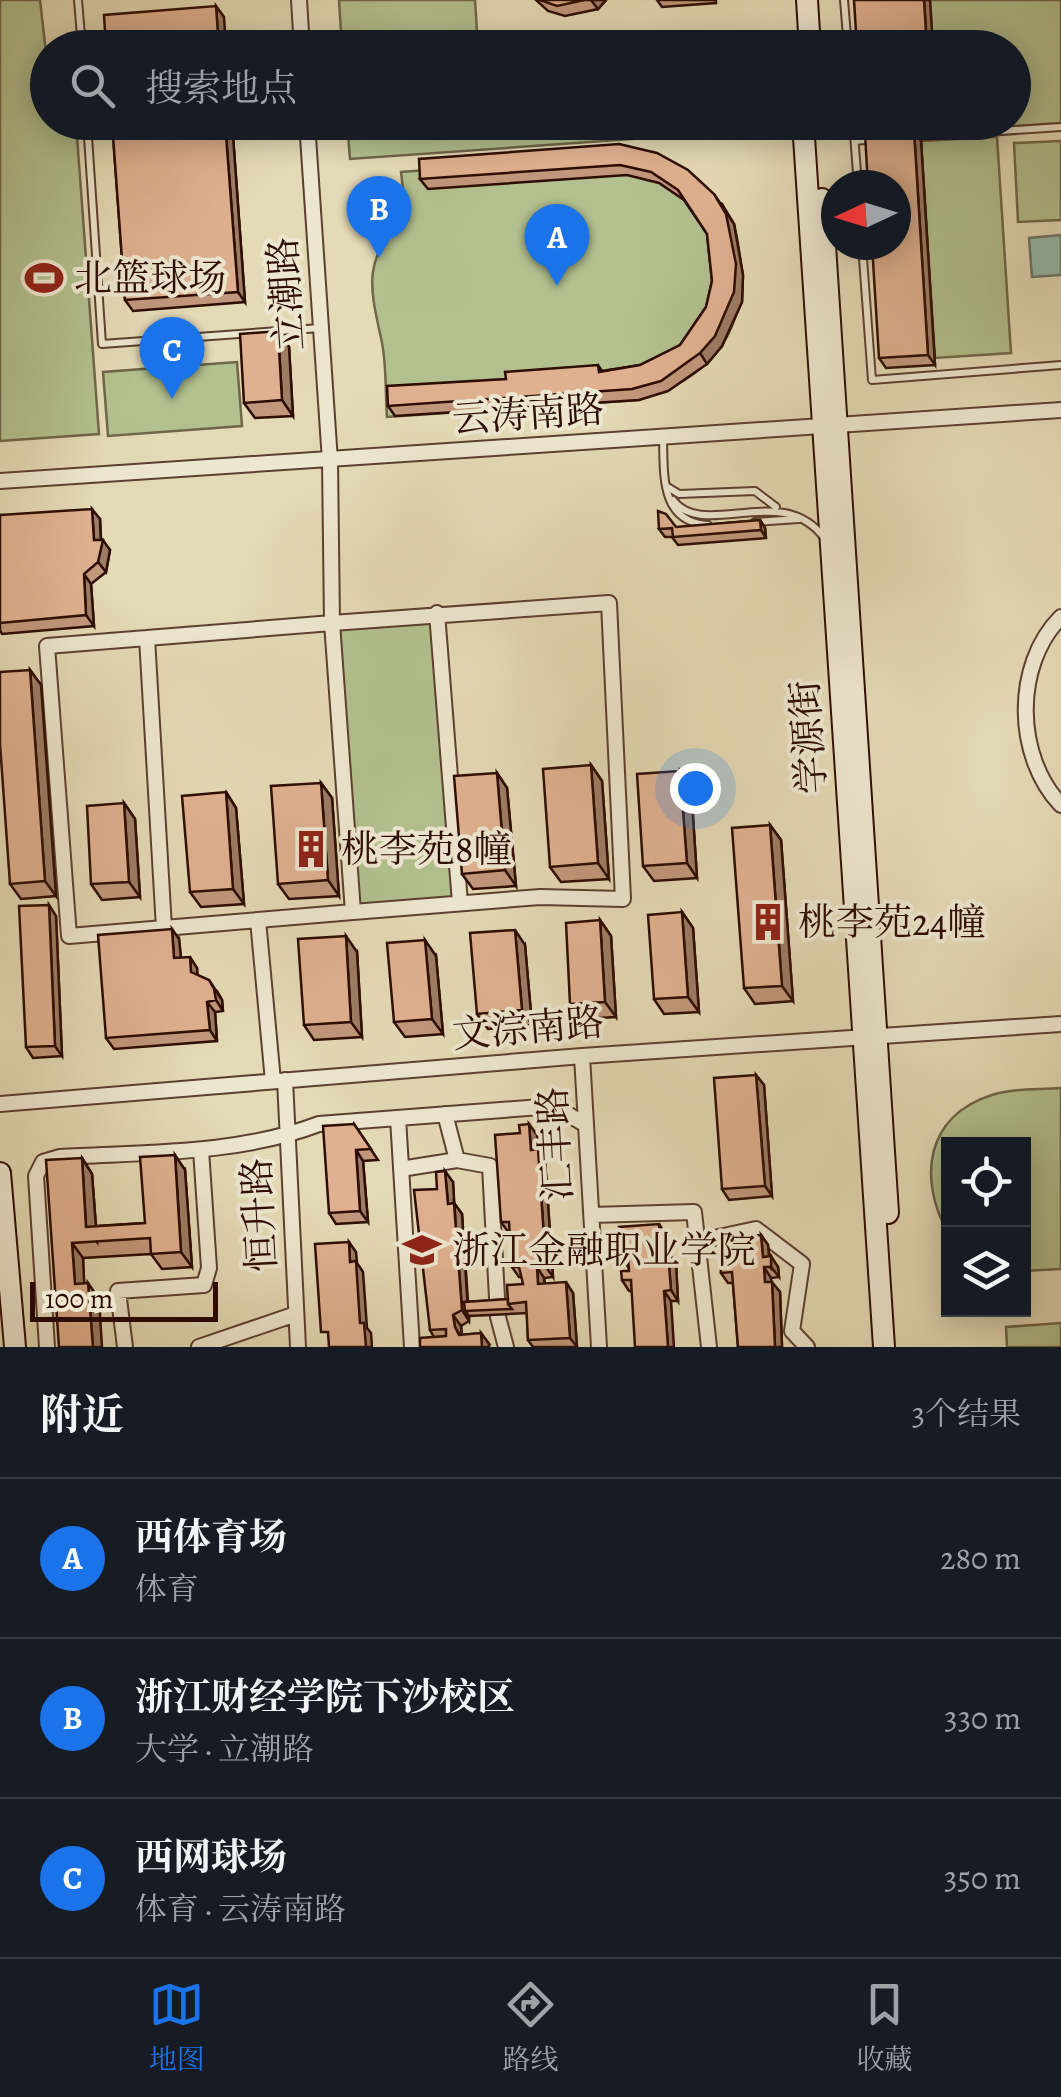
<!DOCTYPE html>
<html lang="zh">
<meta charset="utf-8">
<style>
:root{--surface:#171b24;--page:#20242c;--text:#f1f3f6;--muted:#9ea1a6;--line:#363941;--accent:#1a73e8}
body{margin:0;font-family:Alegreya,"Noto Serif SC",serif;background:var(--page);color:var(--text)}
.controls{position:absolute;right:30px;bottom:30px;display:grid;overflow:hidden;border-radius:0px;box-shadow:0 5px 25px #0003}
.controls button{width:90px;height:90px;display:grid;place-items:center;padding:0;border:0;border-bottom:2px solid var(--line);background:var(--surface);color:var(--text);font:50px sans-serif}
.compass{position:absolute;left:821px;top:170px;width:90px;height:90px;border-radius:50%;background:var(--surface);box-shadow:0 5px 25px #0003;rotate:266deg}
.scale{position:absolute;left:30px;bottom:25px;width:188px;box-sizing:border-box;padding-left:10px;border:5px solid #2e0d02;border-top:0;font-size:28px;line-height:35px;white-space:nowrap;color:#2e0d02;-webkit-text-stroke:8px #eee7d0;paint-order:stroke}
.you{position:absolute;left:695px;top:788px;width:35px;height:35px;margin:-25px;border:8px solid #fff;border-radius:50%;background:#1a73e8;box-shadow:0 0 0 15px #1a73e833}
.badge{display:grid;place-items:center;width:65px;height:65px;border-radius:50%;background:var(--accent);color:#fff;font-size:32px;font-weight:700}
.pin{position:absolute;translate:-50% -82px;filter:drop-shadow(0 2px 5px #0008)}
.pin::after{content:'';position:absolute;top:52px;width:35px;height:30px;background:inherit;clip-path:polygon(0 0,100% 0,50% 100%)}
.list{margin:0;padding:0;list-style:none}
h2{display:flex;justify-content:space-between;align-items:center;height:130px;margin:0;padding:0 40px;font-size:42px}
h2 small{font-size:32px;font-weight:400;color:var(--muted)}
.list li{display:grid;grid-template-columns:65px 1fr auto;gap:30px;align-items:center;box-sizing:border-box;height:160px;padding:0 40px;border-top:2px solid var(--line)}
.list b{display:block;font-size:38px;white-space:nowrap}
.list p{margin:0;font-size:32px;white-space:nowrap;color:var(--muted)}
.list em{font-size:32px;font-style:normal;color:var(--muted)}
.icon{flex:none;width:55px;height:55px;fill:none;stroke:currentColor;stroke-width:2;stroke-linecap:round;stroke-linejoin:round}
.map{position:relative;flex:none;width:1061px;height:1347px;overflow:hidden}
.search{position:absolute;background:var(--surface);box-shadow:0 5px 25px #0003;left:30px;right:30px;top:30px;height:110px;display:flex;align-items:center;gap:25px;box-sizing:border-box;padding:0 35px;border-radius:55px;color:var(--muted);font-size:38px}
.sheet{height:610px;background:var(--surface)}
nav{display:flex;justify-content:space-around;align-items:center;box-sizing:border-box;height:140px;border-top:2px solid var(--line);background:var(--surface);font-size:28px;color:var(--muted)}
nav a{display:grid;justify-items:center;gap:5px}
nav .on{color:var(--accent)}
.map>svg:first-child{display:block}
</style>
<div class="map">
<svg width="1061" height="1347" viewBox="0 0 1061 1347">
<rect width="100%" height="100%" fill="#e5dab6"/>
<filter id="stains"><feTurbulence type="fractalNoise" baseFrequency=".002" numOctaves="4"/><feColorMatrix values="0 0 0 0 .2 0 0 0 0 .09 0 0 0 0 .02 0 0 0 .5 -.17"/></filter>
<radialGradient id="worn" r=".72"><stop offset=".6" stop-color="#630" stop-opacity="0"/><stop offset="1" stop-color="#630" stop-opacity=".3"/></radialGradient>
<path fill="#b3c08f" stroke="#706648" stroke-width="2.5" d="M0,0H40L47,61L48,122L76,123L99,434L0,441Z
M339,0H475L478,47H342Z
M930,0H1061V123L939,131L938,123L1014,122V48L933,47Z
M745,123V131L350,159L347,123Z
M997,137L1011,353L935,358L921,141Z
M1061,141V220L1018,222L1014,143Z
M626,155L734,224C756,311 728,373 639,400L387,417C385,392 387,363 381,338C369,284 363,258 406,216L401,172Z
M237,362L242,426L108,436L103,372Z
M431,620L453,898L357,906L335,627Z
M1061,1088V1269L1024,1271V1144H948V1233C918,1179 925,1116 992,1095C1013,1088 1039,1090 1061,1088Z
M1061,1323V1347H1007L1006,1327Z"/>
<path fill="#96bbae" stroke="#6c7569" stroke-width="2.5" d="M1061,235V275L1032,277L1029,238Z"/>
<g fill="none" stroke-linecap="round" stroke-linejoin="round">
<g stroke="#5c402f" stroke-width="10">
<path id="lane" d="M78,0L82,48
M844,0L848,48
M87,122L102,344L320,328
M853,122L858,185
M911,137L1061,127
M855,141L873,139
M862,245L872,380L1061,365
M663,438C664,475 660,522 708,525
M666,486L679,494L755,491L776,507
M673,500C704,541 783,480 825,539
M755,522L799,519"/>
</g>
<g stroke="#5c402f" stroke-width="18">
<path id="street" d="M299,0L302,48
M307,122L330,461L332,623L609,603L623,899L540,897L353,912
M0,481L1061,410
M437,613L460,903
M1061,617C1013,665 1015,757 1061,805
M147,638L47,646L69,936L164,928
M258,920L353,912L332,623L147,638L164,928L258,920L273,1081
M582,1056L599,1347
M285,1080L298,1347
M0,1104L582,1056L1061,1024
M445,1114L457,1160L490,1166L498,1317L506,1347
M398,1118L412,1347
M401,1169L457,1160
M592,1215L694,1212L709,1347
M700,1241L756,1229L802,1264L792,1331L807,1347
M47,1347L36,1176L43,1162L60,1157C146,1152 237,1155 319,1124L554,1106L586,1125
M125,1347L118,1291L204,1285L209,1268L201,1150
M199,1347L296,1314"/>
</g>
<g stroke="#2e0d02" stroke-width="24">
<path id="secondary" d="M807,0L810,48
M803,122L884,1347
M822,199L888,1213
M0,1173L15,1347"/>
</g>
<use href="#lane" stroke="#eee7d0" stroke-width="6"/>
<use href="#street" stroke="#eee7d0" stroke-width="14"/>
<use href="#secondary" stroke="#eee7d0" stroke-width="20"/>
</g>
<path fill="#c1987c" stroke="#2e0d02" stroke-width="2.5" d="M536,0H606L598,9L565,16L548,11Z
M657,0H716V3L662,7Z
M112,122H232L245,302L133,311L125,300Z
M867,122H918L869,126Z
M914,131L921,141L935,365L886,368L879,358Z
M619,144L722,204L734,224L743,275L742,302L722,346L707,364L668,391L639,400L395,416L388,406L506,379L598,365L602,371L640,365L680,345L706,307L712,281L707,234L684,200L659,183L627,175L428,189L420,179Z
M278,331L289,347L293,416L255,418L244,403Z
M0,515L100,519L101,540L110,550L106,572L91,584L94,626L2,634L0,630Z
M760,520L765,528L766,538L678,545L672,537H665L659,529Z
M30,670L41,685L56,896L21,899L10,884Z
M591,765L602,781L609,879L561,882L550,867Z
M680,771L691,786L697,878L654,881L643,866Z
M497,773L507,788L516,886L473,889L462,874Z
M321,783L332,798L339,896L289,899L278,884Z
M226,792L236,808L244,904L201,907L190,892Z
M124,803L135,819L140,897L102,900L91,884Z
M770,825L781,840L793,1001L755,1004L744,988Z
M682,912L693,928L699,1012L664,1014L654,999Z
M56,916L62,1056L33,1058L26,1047Z
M600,920L611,936L616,1017L581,1019L570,1004Z
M179,939L181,958L197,968V975L217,991L222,1000L223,1011L215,1012L217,1041L114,1049L106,1038Z
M525,945L532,1025L488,1029L477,1014Z
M357,952L362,1037L314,1040L304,1025Z
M436,956L443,1034L405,1037L394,1022Z
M756,1075L764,1085L772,1196L729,1200L722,1189Z
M354,1124L378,1160L363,1161L368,1222L336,1224L329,1213Z
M537,1135L538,1149L545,1160L553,1277L544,1278L545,1284L573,1293L577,1347H533L528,1340L527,1313L469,1316V1321L461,1326L462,1335L481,1333L489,1344L434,1337L430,1330L437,1189L453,1182L454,1203L462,1214L468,1302L508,1299L523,1284L522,1277H519L512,1267L509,1233L501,1222Z
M82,1158L92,1174L96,1226L145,1223L185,1170L192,1267L162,1269L151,1254L83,1258L84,1283L99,1299L59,1347Z
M666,1235L668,1253L676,1263L678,1301H671L629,1291L622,1280L629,1271V1268L621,1258Z
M761,1235L768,1245L769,1256L778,1267L779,1277L771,1278V1282L780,1292L782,1347H738L733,1283H728L721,1273Z"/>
<path fill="#9d7c65" stroke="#2e0d02" stroke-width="2.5" d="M591,0H606L598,9Z
M924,0H930L933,48H927Z
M216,6L224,17L226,48H219Z
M225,122H232L245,302L238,292Z
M914,131L921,141L935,365L928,355Z
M714,194L734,224L743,275L742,302L722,346L707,364L700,353L726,214Z
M278,331L289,347L293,416L282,400Z
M92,509L100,519L101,547L103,540L110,550L106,572L98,562L94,540Z
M760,520L765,528L766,538L761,530Z
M84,574L91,584L94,626L86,615Z
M30,670L41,685L56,896L45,881Z
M591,765L602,781L609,879L598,863Z
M680,771L691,786L697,878L687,863Z
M497,773L507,788L516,886L505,870Z
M321,783L332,798L339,896L328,880Z
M226,792L236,808L244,904L233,889Z
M124,803L135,819L140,897L129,882Z
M770,825L781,840L793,1001L782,986Z
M49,905L56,916L62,1056L55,1046Z
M682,912L693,928L699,1012L688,997Z
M600,920L611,936L616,1017L605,1002Z
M172,929L179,939L182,969L174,958Z
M515,930L525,945L532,1025L522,1010Z
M346,936L357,952L362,1037L351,1022Z
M425,940L436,956L443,1034L432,1019Z
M190,957L197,968L198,982L191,972Z
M209,980L222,1000L223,1011L216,1000Z
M207,1002L215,1012L217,1041L210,1030Z
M756,1075L764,1085L772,1196L765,1186Z
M529,1124L537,1135L538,1160L531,1150Z
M538,1149L545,1160L553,1277L546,1267Z
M356,1150L363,1161L368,1222L360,1211Z
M175,1155L185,1170L192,1267L181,1252Z
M82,1158L92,1174L97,1242L86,1227Z
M445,1171L453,1182L455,1214L448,1204Z
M454,1203L462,1214L468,1311H465L469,1316V1321L462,1310Z
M659,1224L666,1235L669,1264L661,1253Z
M761,1235L768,1245L770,1267L763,1257Z
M349,1242L356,1252L357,1263L363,1272L367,1328L371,1333L372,1347H366L360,1323L350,1262Z
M72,1243L83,1258L85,1300L75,1284Z
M668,1253L676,1263L678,1301L671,1290Z
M771,1256L778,1267L779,1277L771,1267Z
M537,1267L544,1278L546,1295L538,1284Z
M764,1267L771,1278L772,1293L765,1282Z
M566,1282L573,1293L577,1347L570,1338Z
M772,1282L780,1292L782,1347H775Z
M88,1283L99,1299L102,1347H93Z
M664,1291L671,1301L674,1347H668Z
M453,1315L461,1326L462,1338L466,1345L455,1327Z
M481,1333L489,1344V1347H482Z"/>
<path fill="#e0b190" stroke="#2e0d02" stroke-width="2.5" d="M540,0H584L557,6Z
M854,0H924L927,48H857Z
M216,6L219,48H106L104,15Z
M112,122H225L238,292L125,300Z
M914,131L928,355L879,358L872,245H896V185H868L865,134Z
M619,144L657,153L688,170L714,194L726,214L736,264L734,292L715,336L700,353L661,381L632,389L388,406L387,386L506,379L505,372L598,365L599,372L640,365L680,345L706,307L712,281L707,234L678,190L651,172L620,165L420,179L419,159Z
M278,331L282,400L244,403L240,334Z
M92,509L94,540H103L98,562L84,574L86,615L0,623V515Z
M658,511L666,514L676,527L760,520L761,530L673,537L672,528L659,529Z
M30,670L45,881L10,884L0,744V672Z
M591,765L598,863L550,867L543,769Z
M680,771L687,863L643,866L637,774Z
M497,773L505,870L462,874L454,776Z
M321,783L328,880L278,884L271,786Z
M226,792L233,889L190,892L182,796Z
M124,803L129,882L91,884L87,806Z
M770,825L782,986L744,988L732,828Z
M49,905L55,1046L26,1047L19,906Z
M682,912L688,997L654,999L648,915Z
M600,920L605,1002L570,1004L566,923Z
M172,929L174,958L190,957L191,972L209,980L214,989L216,1000L207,1002L210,1030L106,1038L98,935Z
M515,930L522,1010L477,1014L470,933Z
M346,936L351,1022L304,1025L298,939Z
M425,940L432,1019L394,1022L387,943Z
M756,1075L765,1186L722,1189L714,1078Z
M354,1124L371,1149L356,1150L360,1211L329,1213L323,1126Z
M529,1124L531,1150L538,1149L546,1267H537L538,1284L566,1282L570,1338L528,1340L526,1302L508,1304L507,1285L523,1284L519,1267H512L509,1222H501L495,1135L520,1133L519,1125Z
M175,1155L181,1252L151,1254L150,1238L72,1243L75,1284L88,1283L93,1347H59L46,1160L82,1158L86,1227L145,1223L140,1157Z
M445,1171L448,1204L454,1203L462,1310L453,1315L455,1327L459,1335L481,1333L482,1347H420V1338L446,1336V1329L430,1330L414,1190L437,1189L436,1172Z
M659,1224L661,1253H668L671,1290L664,1291L668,1347H635L631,1280H622L621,1271H629L628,1258H621L619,1227Z
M761,1235L763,1257L771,1256V1267H764L765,1282H772L775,1347H738L732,1272L721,1273L718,1238Z
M349,1242L350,1262L356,1261L360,1323H364L366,1347H329L328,1332H321L315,1244Z
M508,1299V1304L512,1309L465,1311L464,1302Z"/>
<defs>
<g id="stadium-bare" transform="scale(3)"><path d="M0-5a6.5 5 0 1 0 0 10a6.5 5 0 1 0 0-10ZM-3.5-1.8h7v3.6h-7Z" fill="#8f2418" stroke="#eee7d0" stroke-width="2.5" paint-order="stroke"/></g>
<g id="building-bare" transform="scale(3)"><path d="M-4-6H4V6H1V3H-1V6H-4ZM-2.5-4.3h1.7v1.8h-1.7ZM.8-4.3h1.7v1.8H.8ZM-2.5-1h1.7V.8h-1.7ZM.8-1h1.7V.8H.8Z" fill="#8f2418" stroke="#eee7d0" stroke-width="2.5" paint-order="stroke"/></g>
<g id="university-bare" transform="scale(3)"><path d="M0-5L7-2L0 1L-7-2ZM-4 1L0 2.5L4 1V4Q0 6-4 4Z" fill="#8f2418" stroke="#eee7d0" stroke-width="2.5" paint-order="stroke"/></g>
</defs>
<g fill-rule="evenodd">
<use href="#stadium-bare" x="44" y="278"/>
<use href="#building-bare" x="311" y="849"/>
<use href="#building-bare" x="768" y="922"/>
<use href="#university-bare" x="422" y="1250"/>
</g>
<g text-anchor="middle" stroke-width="8" stroke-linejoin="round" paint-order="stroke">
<g font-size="38" fill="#2e0d02" stroke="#eee7d0" text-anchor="start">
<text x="74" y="291">北篮球场</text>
<text x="341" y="862">桃李苑8幢</text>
<text x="798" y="935">桃李苑24幢</text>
<text x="452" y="1263">浙江金融职业学院</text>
</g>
<g font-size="38" fill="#2e0d02" stroke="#eee7d0">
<text transform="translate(286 294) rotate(-94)" y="13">立潮路</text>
<text transform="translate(528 414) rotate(-4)" y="13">云涛南路</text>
<text transform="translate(808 737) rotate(-94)" y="13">学源街</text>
<text transform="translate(528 1028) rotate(-5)" y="13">文淙南路</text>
<text transform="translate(555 1144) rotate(-93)" y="13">汇丰路</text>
<text transform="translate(259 1215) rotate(-93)" y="13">恒升路</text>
</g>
</g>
<rect width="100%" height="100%" filter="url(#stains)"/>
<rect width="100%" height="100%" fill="url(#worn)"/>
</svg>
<div class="controls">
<button><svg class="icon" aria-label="locate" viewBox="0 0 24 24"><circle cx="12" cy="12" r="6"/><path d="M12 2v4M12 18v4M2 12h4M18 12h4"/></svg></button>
<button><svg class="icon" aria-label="layers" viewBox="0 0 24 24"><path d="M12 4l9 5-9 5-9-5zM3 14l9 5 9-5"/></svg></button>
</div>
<svg class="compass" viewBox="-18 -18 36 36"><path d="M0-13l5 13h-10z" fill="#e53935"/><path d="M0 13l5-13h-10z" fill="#9ea1a6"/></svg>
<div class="scale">100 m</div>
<div class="you"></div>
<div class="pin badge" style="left:557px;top:286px">A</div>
<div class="pin badge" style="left:379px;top:258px">B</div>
<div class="pin badge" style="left:172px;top:399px">C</div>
<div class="search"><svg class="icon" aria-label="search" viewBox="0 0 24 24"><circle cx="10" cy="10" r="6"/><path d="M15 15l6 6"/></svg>搜索地点</div>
</div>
<section class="sheet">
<h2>附近<small>3个结果</small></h2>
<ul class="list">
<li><span class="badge">A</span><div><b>西体育场</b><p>体育</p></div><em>280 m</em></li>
<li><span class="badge">B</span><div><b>浙江财经学院下沙校区</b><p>大学 · 立潮路</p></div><em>330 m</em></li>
<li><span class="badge">C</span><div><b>西网球场</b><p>体育 · 云涛南路</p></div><em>350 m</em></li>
</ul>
</section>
<nav>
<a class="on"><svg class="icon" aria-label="map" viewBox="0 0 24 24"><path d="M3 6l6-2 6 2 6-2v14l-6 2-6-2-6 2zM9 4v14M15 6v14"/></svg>地图</a>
<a><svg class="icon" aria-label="directions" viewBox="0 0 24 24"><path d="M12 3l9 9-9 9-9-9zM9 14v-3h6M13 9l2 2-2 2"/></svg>路线</a>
<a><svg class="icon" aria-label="saved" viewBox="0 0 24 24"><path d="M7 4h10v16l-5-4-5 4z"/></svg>收藏</a>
</nav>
